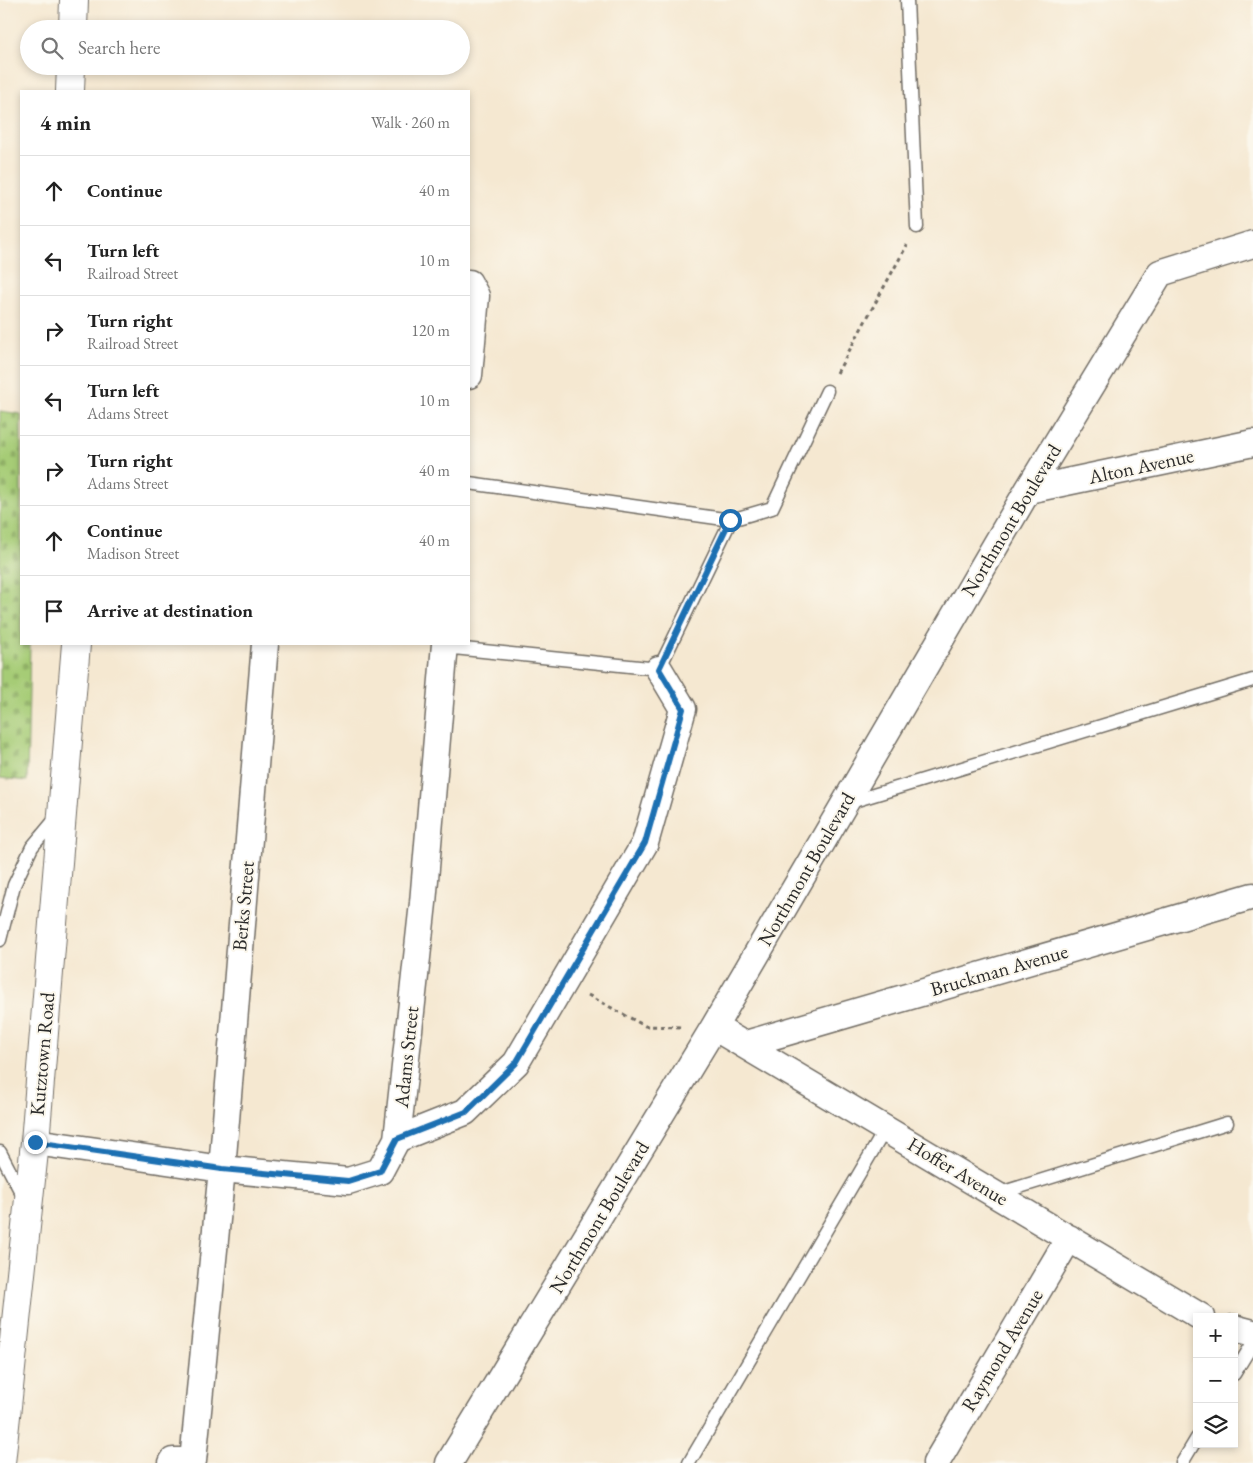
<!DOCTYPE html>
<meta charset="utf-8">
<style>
:root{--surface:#fff;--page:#f2f2f2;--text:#222;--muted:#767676;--line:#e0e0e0}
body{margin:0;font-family:"EB Garamond",serif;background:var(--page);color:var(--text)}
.controls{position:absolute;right:15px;bottom:15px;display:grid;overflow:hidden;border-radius:0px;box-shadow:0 2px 8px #0003}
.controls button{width:45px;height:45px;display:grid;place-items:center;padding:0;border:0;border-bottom:1px solid var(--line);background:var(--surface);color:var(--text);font:25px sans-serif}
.stop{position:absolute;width:15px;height:15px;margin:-11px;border:4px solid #1f6fb2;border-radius:50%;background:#fff}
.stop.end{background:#1f6fb2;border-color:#fff;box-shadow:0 1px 5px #0008}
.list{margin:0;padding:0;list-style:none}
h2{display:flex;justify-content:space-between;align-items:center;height:65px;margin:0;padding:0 20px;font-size:21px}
h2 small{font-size:16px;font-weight:400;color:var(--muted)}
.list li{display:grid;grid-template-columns:32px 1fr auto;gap:15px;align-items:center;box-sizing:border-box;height:70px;padding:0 20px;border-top:1px solid var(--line)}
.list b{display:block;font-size:19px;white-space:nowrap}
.list p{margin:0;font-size:16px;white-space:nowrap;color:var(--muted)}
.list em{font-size:16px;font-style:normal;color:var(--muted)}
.icon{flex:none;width:28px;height:28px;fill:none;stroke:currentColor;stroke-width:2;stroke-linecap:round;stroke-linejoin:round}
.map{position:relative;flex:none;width:1253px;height:1463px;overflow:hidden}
.search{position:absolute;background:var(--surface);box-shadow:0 2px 8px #0003;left:20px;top:20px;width:450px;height:55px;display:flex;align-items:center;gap:12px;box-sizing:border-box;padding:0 18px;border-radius:28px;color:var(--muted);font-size:19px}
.panel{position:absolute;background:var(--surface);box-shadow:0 2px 8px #0003;left:20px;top:90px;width:450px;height:555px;border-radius:0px}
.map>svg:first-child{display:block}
</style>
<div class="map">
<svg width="1253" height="1463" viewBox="0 0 1253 1463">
<defs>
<pattern id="cemetery-stones" width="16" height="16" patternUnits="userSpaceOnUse" patternTransform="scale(1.25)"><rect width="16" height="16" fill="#a6cc76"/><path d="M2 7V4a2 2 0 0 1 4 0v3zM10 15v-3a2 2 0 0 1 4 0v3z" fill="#8faf66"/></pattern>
</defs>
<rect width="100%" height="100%" fill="#fbf7ec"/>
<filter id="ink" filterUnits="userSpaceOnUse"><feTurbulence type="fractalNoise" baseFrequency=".02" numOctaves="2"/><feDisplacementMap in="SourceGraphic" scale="10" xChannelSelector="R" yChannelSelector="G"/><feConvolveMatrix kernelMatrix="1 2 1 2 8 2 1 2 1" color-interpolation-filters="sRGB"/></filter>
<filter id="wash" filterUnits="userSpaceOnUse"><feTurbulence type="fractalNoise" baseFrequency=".0096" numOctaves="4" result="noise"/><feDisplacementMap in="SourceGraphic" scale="20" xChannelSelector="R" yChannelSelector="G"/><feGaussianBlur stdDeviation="1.12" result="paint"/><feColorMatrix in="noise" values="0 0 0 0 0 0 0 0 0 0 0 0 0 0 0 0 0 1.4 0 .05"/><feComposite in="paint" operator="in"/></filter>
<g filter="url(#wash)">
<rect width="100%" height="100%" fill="#f5e8d1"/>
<path fill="url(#cemetery-stones)" stroke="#687c50" d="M0,411L21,414V644H30L27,781L0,778Z"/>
</g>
<g filter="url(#ink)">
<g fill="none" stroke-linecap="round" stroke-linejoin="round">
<g stroke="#726d65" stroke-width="15">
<path id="lane" d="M907,0L917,227
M731,520L772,508L827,391
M444,647L659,669L731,520L469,483
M847,803L1253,680
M0,940L14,885L32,847L57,817
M0,1152L24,1198
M997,1194L1227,1123
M1234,1374L1253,1343
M689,1463L886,1128
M1182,1463L1197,1438"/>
</g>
<g stroke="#726d65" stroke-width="29">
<path id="street" d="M469,283L476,296L469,375
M1028,490L1253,443
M714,1027L1201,1317
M746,1044L1253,896
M397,1139L465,1112L516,1063L645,843L683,709L659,669
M35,1142L222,1169L348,1181L380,1171L397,1139L423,903L445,644
M1234,1328L1253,1333
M172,1463L173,1461H193L222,1169L265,644
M449,1463L714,1027L1028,490L1160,273L1253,244
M936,1463L1069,1238"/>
</g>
<g stroke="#726d65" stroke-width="30">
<path id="secondary" d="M73,29L74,0
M70,91L71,66
M1,1463L35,1142L76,644"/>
</g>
<path stroke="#726d65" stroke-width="3" stroke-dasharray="4 4" stroke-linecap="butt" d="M837,373L907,245
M588,995L645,1026L681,1027"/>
<use href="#lane" stroke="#fff" stroke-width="12"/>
<use href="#street" stroke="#fff" stroke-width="26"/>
<use href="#secondary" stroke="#fff" stroke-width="28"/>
</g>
</g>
<g fill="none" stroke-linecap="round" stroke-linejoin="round" filter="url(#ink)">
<path stroke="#1f6fb2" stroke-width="6" d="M35,1142L222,1169L348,1181L380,1171L397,1139L466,1112L516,1063L645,843L683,709L659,669L730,520"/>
</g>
<g text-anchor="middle" stroke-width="4" stroke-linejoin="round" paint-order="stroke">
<g font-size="20" fill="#2b2b2b" stroke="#fbf7ec">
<text transform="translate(1141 466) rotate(-12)" y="7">Alton Avenue</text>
<text transform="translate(1011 520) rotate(-59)" y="7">Northmont Boulevard</text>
<text transform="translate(806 869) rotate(-60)" y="7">Northmont Boulevard</text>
<text transform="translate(243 906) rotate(-85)" y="7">Berks Street</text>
<text transform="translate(999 970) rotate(-16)" y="7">Bruckman Avenue</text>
<text transform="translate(42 1054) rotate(-85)" y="7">Kutztown Road</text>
<text transform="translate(406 1057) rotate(-84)" y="7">Adams Street</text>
<text transform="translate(958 1171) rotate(31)" y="7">Hoffer Avenue</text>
<text transform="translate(599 1217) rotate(-59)" y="7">Northmont Boulevard</text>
<text transform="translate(1002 1350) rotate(-59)" y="7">Raymond Avenue</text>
</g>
</g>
</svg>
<div class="controls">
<button>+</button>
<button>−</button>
<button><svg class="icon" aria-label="layers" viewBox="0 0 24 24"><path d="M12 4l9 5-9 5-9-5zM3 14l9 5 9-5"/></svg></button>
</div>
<div class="stop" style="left:730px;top:520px"></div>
<div class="stop end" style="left:35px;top:1142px"></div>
<div class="search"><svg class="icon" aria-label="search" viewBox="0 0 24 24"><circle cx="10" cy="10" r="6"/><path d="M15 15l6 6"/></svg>Search here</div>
<section class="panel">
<h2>4 min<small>Walk · 260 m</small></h2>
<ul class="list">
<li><svg class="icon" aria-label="ahead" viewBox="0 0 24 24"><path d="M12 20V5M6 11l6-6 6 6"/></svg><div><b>Continue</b></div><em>40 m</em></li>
<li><svg class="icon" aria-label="left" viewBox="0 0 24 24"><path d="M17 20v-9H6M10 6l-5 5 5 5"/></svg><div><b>Turn left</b><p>Railroad Street</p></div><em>10 m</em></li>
<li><svg class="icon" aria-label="right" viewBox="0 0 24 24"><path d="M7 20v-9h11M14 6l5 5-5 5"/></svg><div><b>Turn right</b><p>Railroad Street</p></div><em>120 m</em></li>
<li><svg class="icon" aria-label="left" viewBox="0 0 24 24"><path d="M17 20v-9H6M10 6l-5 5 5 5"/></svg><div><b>Turn left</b><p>Adams Street</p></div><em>10 m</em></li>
<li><svg class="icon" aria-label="right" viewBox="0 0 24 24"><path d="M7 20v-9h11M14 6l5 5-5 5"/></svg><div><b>Turn right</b><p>Adams Street</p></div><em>40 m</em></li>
<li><svg class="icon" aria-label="ahead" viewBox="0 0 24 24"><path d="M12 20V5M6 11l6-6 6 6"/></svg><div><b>Continue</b><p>Madison Street</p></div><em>40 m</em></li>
<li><svg class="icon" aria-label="arrive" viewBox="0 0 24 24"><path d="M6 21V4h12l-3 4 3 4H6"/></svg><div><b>Arrive at destination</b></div></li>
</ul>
</section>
</div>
